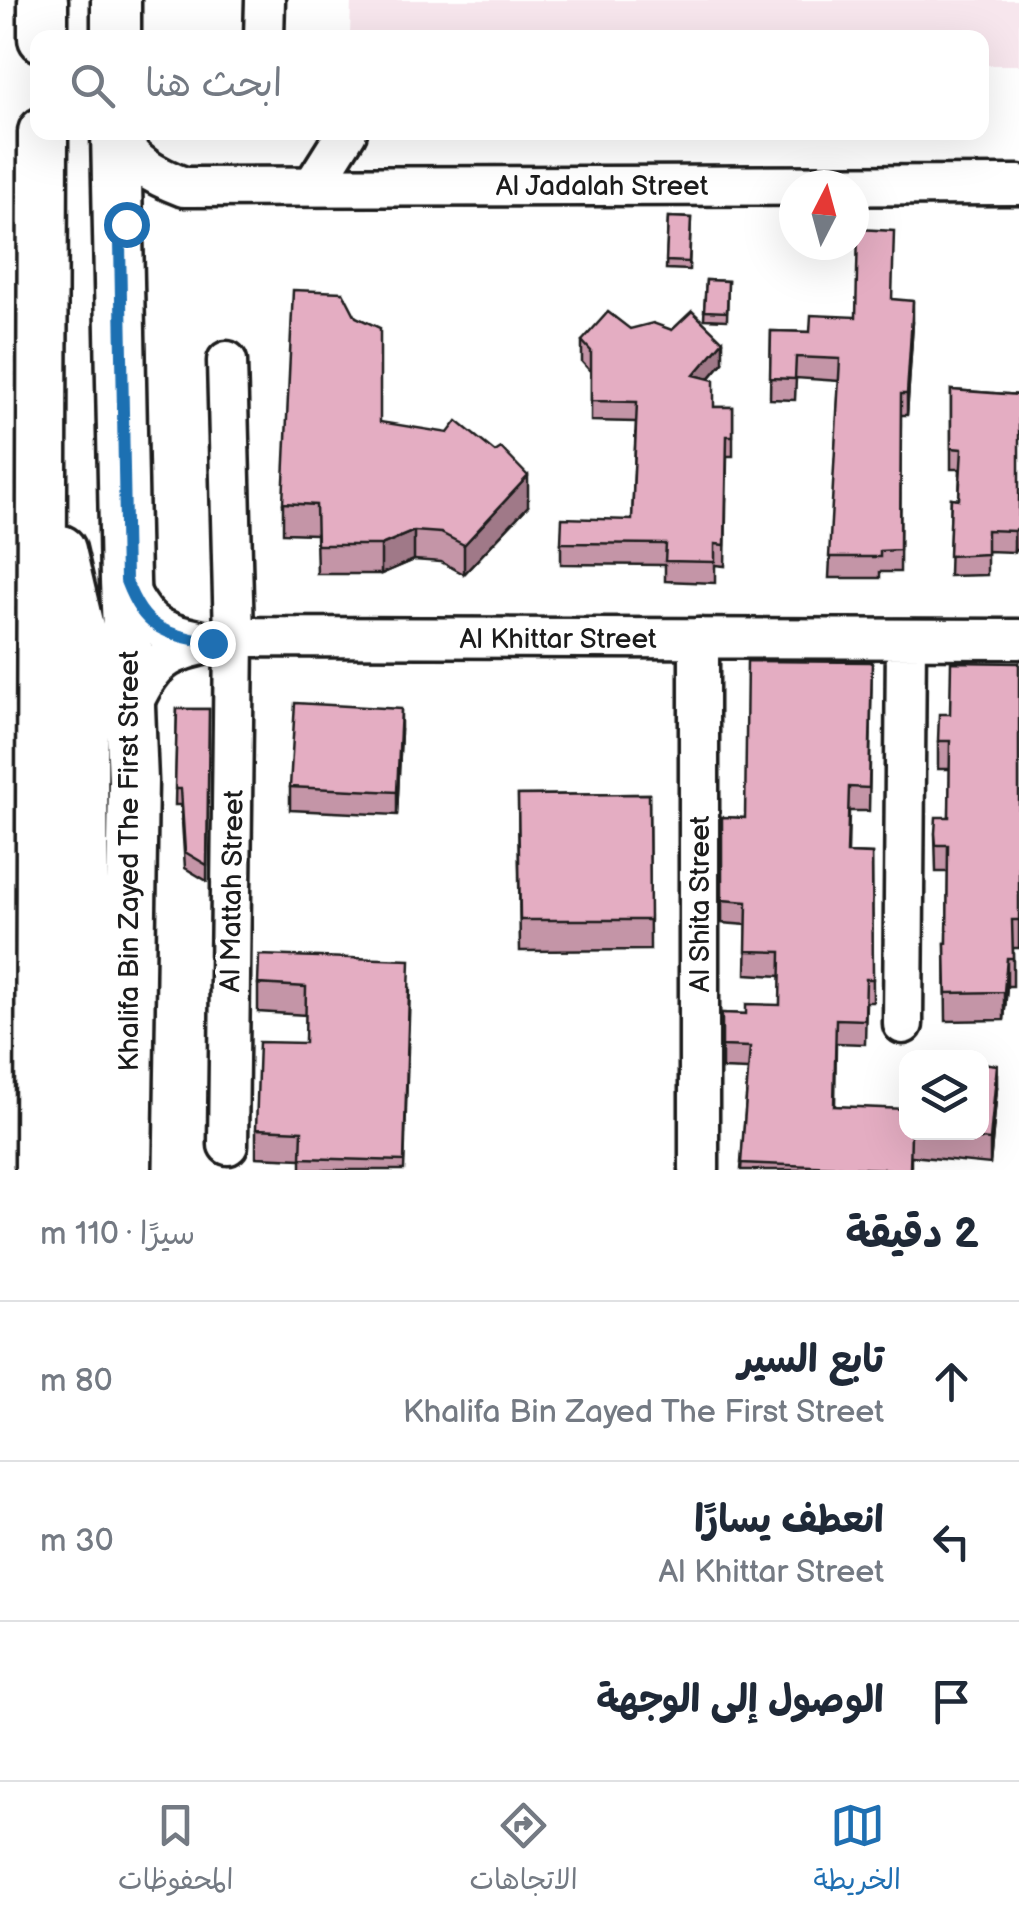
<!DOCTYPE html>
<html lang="ar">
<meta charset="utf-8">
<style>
:root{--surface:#fff;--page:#f2f2f3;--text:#1f2937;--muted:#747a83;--line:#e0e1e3;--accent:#1f6fb2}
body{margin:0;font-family:"Balsamiq Sans","Playpen Sans Arabic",sans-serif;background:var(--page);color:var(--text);direction:rtl}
.controls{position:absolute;right:30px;bottom:30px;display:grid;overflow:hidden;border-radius:20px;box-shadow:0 10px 40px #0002}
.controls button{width:90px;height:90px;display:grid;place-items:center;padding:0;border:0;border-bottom:2px solid var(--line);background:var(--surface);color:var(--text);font:50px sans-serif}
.compass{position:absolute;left:779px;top:170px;width:90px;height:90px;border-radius:50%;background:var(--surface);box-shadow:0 10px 40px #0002;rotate:6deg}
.stop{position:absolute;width:30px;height:30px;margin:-22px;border:8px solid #1f6fb2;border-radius:50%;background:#fff}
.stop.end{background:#1f6fb2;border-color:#fff;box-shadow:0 2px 10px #0008}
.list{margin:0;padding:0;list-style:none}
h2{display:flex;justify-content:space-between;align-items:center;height:130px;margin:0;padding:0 40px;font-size:42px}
h2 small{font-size:32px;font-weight:400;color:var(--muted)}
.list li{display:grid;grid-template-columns:65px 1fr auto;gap:30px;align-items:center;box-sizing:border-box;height:160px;padding:0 40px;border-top:2px solid var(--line)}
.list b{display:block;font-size:38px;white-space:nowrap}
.list p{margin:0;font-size:32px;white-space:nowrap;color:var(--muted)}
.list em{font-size:32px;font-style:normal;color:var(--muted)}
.icon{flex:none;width:55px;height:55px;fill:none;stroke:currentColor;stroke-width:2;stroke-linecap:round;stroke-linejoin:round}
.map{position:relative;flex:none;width:1019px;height:1170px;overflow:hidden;direction:ltr}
.search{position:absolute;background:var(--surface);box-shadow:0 10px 40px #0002;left:30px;right:30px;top:30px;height:110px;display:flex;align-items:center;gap:25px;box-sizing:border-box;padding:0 35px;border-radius:20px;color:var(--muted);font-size:38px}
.sheet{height:610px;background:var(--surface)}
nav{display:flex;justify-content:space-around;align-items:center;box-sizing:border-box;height:140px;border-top:2px solid var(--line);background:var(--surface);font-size:28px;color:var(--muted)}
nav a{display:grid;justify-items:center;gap:5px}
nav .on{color:var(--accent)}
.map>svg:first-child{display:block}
</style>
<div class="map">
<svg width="1019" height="1170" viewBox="0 0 1019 1170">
<rect width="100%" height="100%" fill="#fff"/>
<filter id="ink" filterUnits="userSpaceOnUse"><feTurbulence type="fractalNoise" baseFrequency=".01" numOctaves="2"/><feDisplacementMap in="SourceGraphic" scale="20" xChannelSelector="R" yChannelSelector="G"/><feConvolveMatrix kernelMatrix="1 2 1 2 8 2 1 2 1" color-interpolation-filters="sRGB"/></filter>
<g filter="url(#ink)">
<path fill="#f7e6ed" d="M351,0H1019V65H982V38L350,37Z"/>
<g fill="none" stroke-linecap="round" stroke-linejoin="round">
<g stroke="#1c1c1c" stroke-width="45">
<path id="minor" d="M264,38L265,0
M116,134C130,163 155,176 184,187L1019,185
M313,186L347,132
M227,361L234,637L228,1145
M125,581C145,628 162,633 209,642
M130,711C156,649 173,653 234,637L1019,639
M903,1024L906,639
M699,1170V638"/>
</g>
<g stroke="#1c1c1c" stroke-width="55">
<path id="major" d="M43,0V38
M116,0V38
M116,132L125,581L133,781L127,1170
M61,550L83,645L84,1170
M40,1170L43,132"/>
</g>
<use href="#minor" stroke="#fff" stroke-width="38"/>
<use href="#major" stroke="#fff" stroke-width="48"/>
</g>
<path fill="#c495a7" stroke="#1c1c1c" stroke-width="2.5" d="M668,217L691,218L689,270L666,269Z
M706,280L728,281L727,320L704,319Z
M893,299L913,322L907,415H901L900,572H880V578H829L839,381L796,378L795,400L770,399L771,331L810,332L856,317Z
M630,329L723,362L709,379L714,407H733V456H727L725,566L715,565V583L665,581V565L561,564V543L632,520L636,422L591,421V372L582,362V341Z
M951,390L1019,395L1014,552L987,551V575L949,576L951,498L959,499L960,469H951Z
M380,422L528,506L464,574L441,562L414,560L381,574H317L316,534L283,533V503Z
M872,662L869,811H849L848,853L872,854L873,1002H866L865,1044L836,1043L835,1106L906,1132L997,1088L990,1164L911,1156V1170H741L748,1070L722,1069V1013L746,1014L780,1005L781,976L746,974L747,925L722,923V817L745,818Z
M1019,663V948H1013V986H1007L1004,1020L946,1021L945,943H947L948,872H936L935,833L949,817L950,769H938V741L950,714Z
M177,709H209L207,881L185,868L181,805H175Z
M401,731L397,815L290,810V787Z
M649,794L650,950L520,951L518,795Z
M258,984L410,988L404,1170H301V1159L256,1157V1129L305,1043L306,1015L258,1012Z"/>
<path fill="#a07988" stroke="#1c1c1c" stroke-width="2.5" d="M913,301V322L907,415V394Z
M723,341V362L694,396V375Z
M528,476V506L464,574V545Z
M1019,527V548L1014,552V531Z
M414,531V560L381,574V545Z
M401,709V731L397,815V792Z
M1007,958V986L1004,1020V992Z
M997,1065V1088L990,1164V1140Z"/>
<path fill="#e4adc2" stroke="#1c1c1c" stroke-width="2.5" d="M668,217L691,218L689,262L666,261Z
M858,229L894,231L892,299L913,301L907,394H901L900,550L880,551V557H829L840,359L796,357L795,379L770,378L771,331L810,332L811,315L856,317Z
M706,280L728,281L727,312L704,311Z
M293,290L343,292L356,317L380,328V422L448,433L457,421L495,452L501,448L528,476L464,545L441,533L414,531L381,545H317L316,505L283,503Z
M692,311L723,341L694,375L714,380V407H733V436H727L725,545L715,544V562L665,561L666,544L561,543L562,518L632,520L637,402L591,401V351L582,341L608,312L630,329L653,323L672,330Z
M951,390L1019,395V527L1014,531L987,530V554L949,556L951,498L959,499L962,449L951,448Z
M747,661L872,662L869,788L849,787L847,853L872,854L873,979H866L865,1020L836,1019L834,1106L906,1109V1132H982V1063L997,1065L990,1140L911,1133L910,1170L741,1163L750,1047L722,1046V1013L746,1014V1004L780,1005L781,952L746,951L747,902L722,900V817L745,818Z
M951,662L1019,663V920H1012L1013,958H1007L1004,992L946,993L945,943H947L948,845H936L935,833L936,817H949L950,741H938L939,714H950Z
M295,703L401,709L397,792L290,787Z
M177,709H209L207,865L185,852L181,789H175Z
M649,794L650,920H520L518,795Z
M259,955L410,960L404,1161L301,1158L302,1131L256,1129L259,1042L305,1043L306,987L258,984Z"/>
</g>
<g fill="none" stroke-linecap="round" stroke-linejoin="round" filter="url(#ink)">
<path stroke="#1f6fb2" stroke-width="12" d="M126,224L120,243L126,581C145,630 163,633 212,643"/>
</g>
<g text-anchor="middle" stroke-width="9" stroke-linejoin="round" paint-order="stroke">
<g font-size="28" fill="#1c1c1c" stroke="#fff">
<text x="602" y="195">Al Jadalah Street</text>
<text x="558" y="648">Al Khittar Street</text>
<text transform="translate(128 861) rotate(-90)" y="10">Khalifa Bin Zayed The First Street</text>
<text transform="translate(231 891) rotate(-89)" y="10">Al Mattah Street</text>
<text transform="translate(699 904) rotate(-90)" y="10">Al Shita Street</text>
</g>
</g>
</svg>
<div class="controls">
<button><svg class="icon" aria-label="layers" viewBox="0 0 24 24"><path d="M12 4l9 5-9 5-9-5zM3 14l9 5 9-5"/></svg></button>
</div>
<svg class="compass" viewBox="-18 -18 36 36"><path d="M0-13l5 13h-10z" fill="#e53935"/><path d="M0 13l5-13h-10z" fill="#747a83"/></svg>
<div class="stop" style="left:126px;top:224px"></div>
<div class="stop end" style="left:212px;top:643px"></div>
<div class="search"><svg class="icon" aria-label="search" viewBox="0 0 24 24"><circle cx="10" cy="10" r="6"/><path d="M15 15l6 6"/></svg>ابحث هنا</div>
</div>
<section class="sheet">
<h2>2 دقيقة<small>سيرًا · 110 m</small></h2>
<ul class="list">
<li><svg class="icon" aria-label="ahead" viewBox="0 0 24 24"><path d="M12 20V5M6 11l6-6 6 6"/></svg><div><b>تابع السير</b><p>Khalifa Bin Zayed The First Street</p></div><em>80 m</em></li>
<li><svg class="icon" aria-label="left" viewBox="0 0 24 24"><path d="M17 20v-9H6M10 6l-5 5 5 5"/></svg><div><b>انعطف يسارًا</b><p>Al Khittar Street</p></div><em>30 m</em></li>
<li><svg class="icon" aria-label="arrive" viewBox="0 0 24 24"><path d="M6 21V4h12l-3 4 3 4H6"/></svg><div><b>الوصول إلى الوجهة</b></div></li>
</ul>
</section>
<nav>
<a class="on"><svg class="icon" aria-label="map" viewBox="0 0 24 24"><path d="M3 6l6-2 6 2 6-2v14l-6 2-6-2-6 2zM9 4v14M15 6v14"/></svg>الخريطة</a>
<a><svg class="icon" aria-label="directions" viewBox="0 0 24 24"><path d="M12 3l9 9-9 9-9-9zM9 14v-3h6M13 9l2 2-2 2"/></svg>الاتجاهات</a>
<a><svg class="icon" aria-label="saved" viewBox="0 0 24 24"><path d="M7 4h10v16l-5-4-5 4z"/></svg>المحفوظات</a>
</nav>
